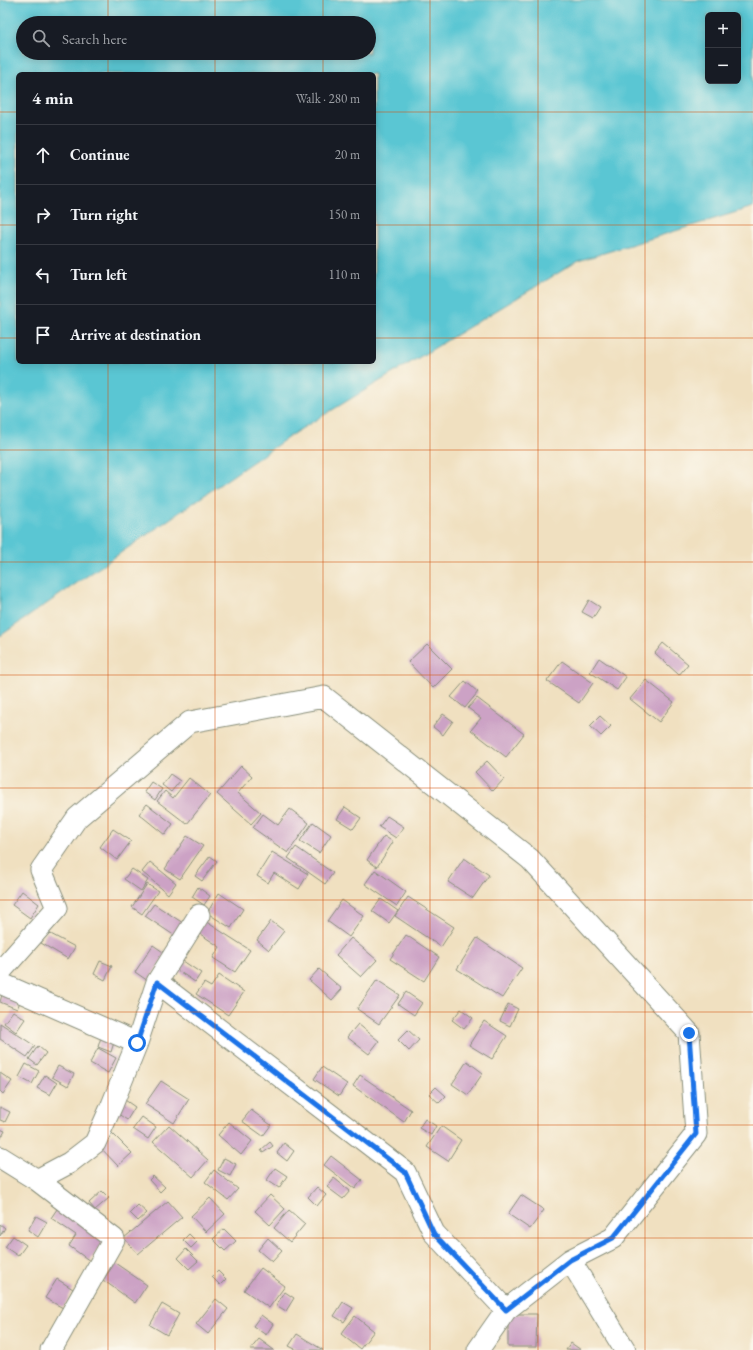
<!DOCTYPE html>
<meta charset="utf-8">
<style>
:root{--surface:#171b24;--page:#242831;--text:#f1f3f6;--muted:#9ea1a6;--line:#363941}
body{margin:0;font-family:"EB Garamond",serif;background:var(--page);color:var(--text)}
.controls{position:absolute;right:12px;top:12px;display:grid;overflow:hidden;border-radius:6px;box-shadow:0 2px 10px #0003}
.controls button{width:36px;height:36px;display:grid;place-items:center;padding:0;border:0;border-bottom:1px solid var(--line);background:var(--surface);color:var(--text);font:20px sans-serif}
.stop{position:absolute;width:12px;height:12px;margin:-9px;border:3px solid #1a73e8;border-radius:50%;background:#fff}
.stop.end{background:#1a73e8;border-color:#fff;box-shadow:0 1px 4px #0008}
.list{margin:0;padding:0;list-style:none}
h2{display:flex;justify-content:space-between;align-items:center;height:52px;margin:0;padding:0 16px;font-size:17px}
h2 small{font-size:13px;font-weight:400;color:var(--muted)}
.list li{display:grid;grid-template-columns:26px 1fr auto;gap:12px;align-items:center;box-sizing:border-box;height:60px;padding:0 16px;border-top:1px solid var(--line)}
.list b{display:block;font-size:15px;white-space:nowrap}
.list em{font-size:13px;font-style:normal;color:var(--muted)}
.icon{flex:none;width:22px;height:22px;fill:none;stroke:currentColor;stroke-width:2;stroke-linecap:round;stroke-linejoin:round}
.map{position:relative;flex:none;width:753px;height:1350px;overflow:hidden}
.search{position:absolute;background:var(--surface);box-shadow:0 2px 10px #0003;left:16px;top:16px;width:360px;height:44px;display:flex;align-items:center;gap:10px;box-sizing:border-box;padding:0 14px;border-radius:22px;color:var(--muted);font-size:15px}
.panel{position:absolute;background:var(--surface);box-shadow:0 2px 10px #0003;left:16px;top:72px;width:360px;height:292px;border-radius:6px}
.map>svg:first-child{display:block}
</style>
<div class="map">
<svg width="753" height="1350" viewBox="0 0 753 1350">
<rect width="100%" height="100%" fill="#fbf7ec"/>
<filter id="ink" filterUnits="userSpaceOnUse"><feTurbulence type="fractalNoise" baseFrequency=".025" numOctaves="2"/><feDisplacementMap in="SourceGraphic" scale="8" xChannelSelector="R" yChannelSelector="G"/><feConvolveMatrix kernelMatrix="1 2 1 2 8 2 1 2 1" color-interpolation-filters="sRGB"/></filter>
<filter id="wash" filterUnits="userSpaceOnUse"><feTurbulence type="fractalNoise" baseFrequency=".012" numOctaves="4" result="noise"/><feDisplacementMap in="SourceGraphic" scale="16" xChannelSelector="R" yChannelSelector="G"/><feGaussianBlur stdDeviation="0.9" result="paint"/><feColorMatrix in="noise" values="0 0 0 0 0 0 0 0 0 0 0 0 0 0 0 0 0 1.4 0 .05"/><feComposite in="paint" operator="in"/></filter>
<g filter="url(#wash)">
<rect width="100%" height="100%" fill="#f0e0c0"/>
<path fill="#5ac6d3" stroke="#3c8284" fill-rule="evenodd" d="M0,0H753V207L578,261L296,432L0,636ZM708,15H738V81H708ZM23,23H369V53H23ZM18,74H374V362H18Z"/>
<g id="blocks">
<path fill="#cca2c5" d="M589,600L600,607L593,618L582,612Z
M663,643L688,664L679,675L655,653Z
M427,644L452,669L433,688L408,662Z
M599,658L626,677L617,690L590,672Z
M562,661L593,683L579,703L547,681Z
M646,680L674,702L659,722L630,699Z
M465,681L478,692L465,708L451,697Z
M477,698L524,734L506,757L471,730L481,718L468,708Z
M443,714L453,721L443,735L433,727Z
M600,716L611,726L601,736L590,726Z
M487,761L504,779L493,791L475,772Z
M241,766L252,776L238,793L261,813L251,824L217,794Z
M170,774L180,781L171,792L162,785Z
M189,778L210,795L187,824L157,801L165,791L173,798Z
M151,782L162,789L155,800L144,792Z
M147,804L173,824L165,835L139,814Z
M345,807L361,818L353,829L337,819Z
M290,809L309,823L288,853L253,828L263,814L278,825Z
M387,816L404,827L396,838L379,827Z
M313,822L331,835L319,853L300,841Z
M113,829L131,841L117,860L100,847Z
M187,836L203,846L180,879L165,869Z
M384,836L393,842L377,867L367,860Z
M296,847L333,873L325,884L288,858Z
M272,852L308,874L299,889L274,873L268,883L257,876Z
M210,856L217,861L202,881L195,876Z
M464,858L489,875L473,898L448,882Z
M150,862L176,883L168,894L142,872Z
M132,869L148,880L141,891L124,879Z
M375,870L406,892L397,906L365,884Z
M147,884L158,891L142,914L132,907Z
M198,887L210,896L204,905L192,897Z
M22,891L39,904L30,918L12,905Z
M219,893L243,909L231,928L207,913Z
M408,897L454,927L441,947L395,916Z
M381,899L398,911L389,923L372,911Z
M342,900L364,916L349,937L327,921Z
M154,904L183,923L175,936L145,916Z
M205,921L250,950L235,972L213,958L220,947L197,932Z
M271,921L284,931L269,950L257,940Z
M47,932L75,947L68,959L41,943Z
M406,935L439,957L424,981L390,959Z
M351,938L377,960L361,977L336,955Z
M477,938L522,968L502,998L457,969Z
M153,945L166,954L148,981L135,972Z
M100,961L112,966L105,980L94,974Z
M183,961L201,973L195,982L177,970Z
M319,969L342,989L332,1000L309,980Z
M219,975L244,992L228,1015L196,994L204,983L211,987Z
M377,980L400,995L379,1024L357,1009Z
M3,990L22,997L17,1009L0,1002Z
M406,992L422,1003L414,1015L398,1004Z
M508,1004L518,1009L510,1026L500,1021Z
M461,1009L473,1018L464,1029L452,1020Z
M13,1011L25,1019L16,1032L4,1023Z
M484,1021L507,1036L492,1059L469,1045Z
M0,1023L35,1046L27,1057L0,1039Z
M358,1024L379,1041L369,1054L347,1037Z
M408,1030L419,1040L409,1051L398,1040Z
M102,1034L115,1039L111,1052L98,1047Z
M38,1046L46,1053L37,1065L29,1059Z
M98,1048L116,1058L108,1073L90,1063Z
M467,1061L483,1073L468,1095L452,1084Z
M26,1064L39,1071L32,1084L19,1077Z
M58,1066L74,1074L68,1086L52,1077Z
M322,1067L347,1084L339,1096L314,1079Z
M0,1073L12,1081L3,1094L0,1091Z
M45,1075L57,1083L50,1095L37,1088Z
M360,1075L411,1110L404,1122L353,1086Z
M161,1081L189,1099L174,1123L145,1104Z
M436,1087L446,1096L439,1103L429,1094Z
M125,1100L135,1107L127,1120L117,1113Z
M0,1107L10,1112L5,1122L0,1120Z
M251,1110L271,1125L263,1136L242,1121Z
M142,1117L156,1127L148,1139L133,1129Z
M425,1119L436,1126L431,1135L419,1128Z
M229,1122L252,1141L241,1155L218,1135Z
M169,1125L208,1160L193,1177L153,1142Z
M441,1126L461,1140L448,1161L427,1147Z
M0,1129L5,1131L0,1140Z
M112,1133L132,1153L118,1166L98,1145Z
M270,1142L273,1146L263,1153L261,1150Z
M284,1143L294,1151L287,1161L277,1153Z
M331,1156L362,1180L355,1189L324,1165Z
M224,1158L236,1164L230,1176L218,1170Z
M275,1168L287,1176L279,1188L267,1180Z
M214,1170L238,1189L228,1200L205,1182Z
M153,1176L165,1187L160,1192L149,1180Z
M334,1178L350,1191L343,1199L327,1187Z
M317,1187L326,1195L317,1206L308,1197Z
M102,1191L109,1198L95,1210L89,1203Z
M270,1195L285,1209L270,1225L255,1211Z
M521,1195L544,1210L530,1229L508,1214Z
M210,1198L225,1214L206,1232L191,1216Z
M168,1201L182,1217L138,1254L124,1238Z
M138,1205L147,1213L138,1221L130,1213Z
M59,1206L106,1238L90,1261L69,1246L76,1235L51,1218Z
M289,1210L305,1224L290,1242L274,1228Z
M36,1216L47,1222L38,1237L28,1230Z
M0,1224L5,1228L0,1236Z
M224,1229L236,1241L225,1251L213,1239Z
M189,1234L197,1242L191,1248L183,1240Z
M13,1236L26,1245L18,1256L5,1247Z
M268,1238L282,1251L272,1262L258,1250Z
M186,1249L198,1261L189,1269L178,1258Z
M115,1263L147,1285L135,1303L103,1280Z
M261,1268L285,1286L269,1308L244,1290Z
M218,1271L226,1279L220,1285L212,1277Z
M57,1279L73,1289L63,1308L45,1298Z
M285,1292L294,1298L286,1311L276,1305Z
M216,1299L228,1309L208,1334L196,1324Z
M343,1302L353,1308L344,1322L334,1316Z
M162,1304L179,1314L167,1335L150,1325Z
M508,1314H537L536,1347H508Z
M261,1315L273,1324L266,1335L253,1326Z
M355,1316L374,1331L360,1349L341,1334Z
M297,1334L323,1350H297L289,1346Z
M259,1339L274,1350H250Z
M571,1343L581,1350H566Z"/>
</g>
</g>
<g filter="url(#ink)">
<use href="#blocks" fill-opacity="0" stroke="#888e7a" stroke-width="1"/>
<g fill="none" stroke-linecap="round" stroke-linejoin="round">
<g stroke="#888e7a" stroke-width="23">
<path id="minor" d="M199,915L157,982L405,1172L434,1233L506,1310
M0,972L57,908L41,870L77,818L190,722L324,697L530,859L689,1033L696,1134L613,1238L570,1260L625,1350
M0,983L137,1043
M0,1157L37,1180L114,1239L51,1350
M37,1180L69,1163L95,1143L112,1105L137,1043L157,982
M478,1350L506,1310L570,1260"/>
</g>
<use href="#minor" stroke="#fff" stroke-width="21"/>
</g>
</g>
<g fill="none" stroke-linecap="round" stroke-linejoin="round" filter="url(#ink)">
<path stroke="#1a73e8" stroke-width="5" d="M137,1043L157,982L405,1172L434,1234L506,1310L570,1260L613,1238L696,1134L689,1033"/>
</g>
<path fill="none" stroke="#d45610" stroke-width="1" stroke-opacity="0.55" d="M108,0V23M215,0V23M323,0V23M430,0V1350M538,0V1350M645,0V1350M108,53V74M215,53V74M323,53V74M0,112H18M374,112H753M0,225H18M374,225H753M0,338H18M374,338H753M108,362V1350M215,362V1350M323,362V1350M0,450H753M0,562H753M0,675H753M0,788H753M0,900H753M0,1012H753M0,1125H753M0,1238H753"/>
</svg>
<div class="controls">
<button>+</button>
<button>−</button>
</div>
<div class="stop" style="left:137px;top:1043px"></div>
<div class="stop end" style="left:689px;top:1033px"></div>
<div class="search"><svg class="icon" aria-label="search" viewBox="0 0 24 24"><circle cx="10" cy="10" r="6"/><path d="M15 15l6 6"/></svg>Search here</div>
<section class="panel">
<h2>4 min<small>Walk · 280 m</small></h2>
<ul class="list">
<li><svg class="icon" aria-label="ahead" viewBox="0 0 24 24"><path d="M12 20V5M6 11l6-6 6 6"/></svg><div><b>Continue</b></div><em>20 m</em></li>
<li><svg class="icon" aria-label="right" viewBox="0 0 24 24"><path d="M7 20v-9h11M14 6l5 5-5 5"/></svg><div><b>Turn right</b></div><em>150 m</em></li>
<li><svg class="icon" aria-label="left" viewBox="0 0 24 24"><path d="M17 20v-9H6M10 6l-5 5 5 5"/></svg><div><b>Turn left</b></div><em>110 m</em></li>
<li><svg class="icon" aria-label="arrive" viewBox="0 0 24 24"><path d="M6 21V4h12l-3 4 3 4H6"/></svg><div><b>Arrive at destination</b></div></li>
</ul>
</section>
</div>
